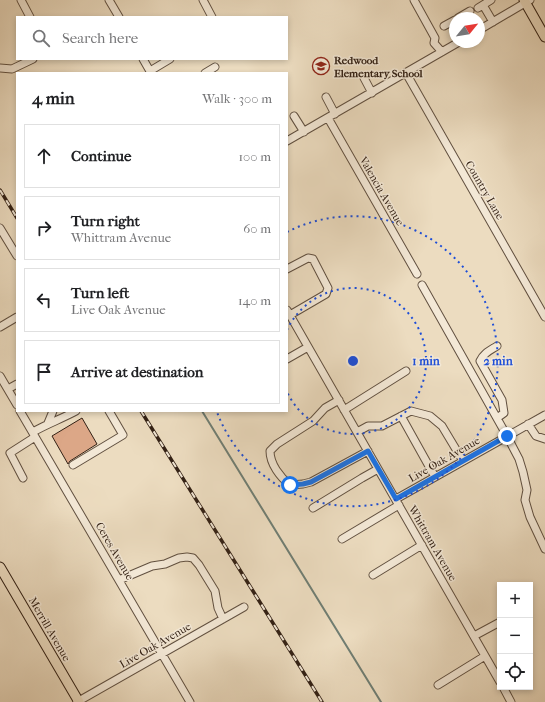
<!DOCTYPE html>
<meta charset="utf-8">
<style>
:root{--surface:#fff;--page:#f2f2f2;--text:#202124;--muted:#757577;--line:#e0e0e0}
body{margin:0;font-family:"IM FELL French Canon",serif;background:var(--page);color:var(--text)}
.controls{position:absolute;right:12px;bottom:12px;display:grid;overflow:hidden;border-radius:0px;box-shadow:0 2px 6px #0003}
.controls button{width:36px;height:36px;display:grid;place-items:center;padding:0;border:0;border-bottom:1px solid var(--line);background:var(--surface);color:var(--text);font:20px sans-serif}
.compass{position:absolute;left:449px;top:12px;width:36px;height:36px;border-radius:50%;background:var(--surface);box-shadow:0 2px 6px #0003;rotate:60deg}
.stop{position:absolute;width:12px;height:12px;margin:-9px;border:3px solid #1a73e8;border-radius:50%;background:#fff}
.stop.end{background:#1a73e8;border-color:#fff;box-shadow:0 1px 4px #0008}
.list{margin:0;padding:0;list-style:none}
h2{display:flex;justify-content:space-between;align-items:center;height:52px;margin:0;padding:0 16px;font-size:17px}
h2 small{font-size:13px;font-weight:400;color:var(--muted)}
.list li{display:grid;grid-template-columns:26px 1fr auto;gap:12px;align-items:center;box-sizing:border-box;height:64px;margin:0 8px 8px;padding:0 8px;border:1px solid var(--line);border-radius:0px}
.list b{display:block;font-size:15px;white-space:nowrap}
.list p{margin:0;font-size:13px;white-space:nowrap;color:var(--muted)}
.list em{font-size:13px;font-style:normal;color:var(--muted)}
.icon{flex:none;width:22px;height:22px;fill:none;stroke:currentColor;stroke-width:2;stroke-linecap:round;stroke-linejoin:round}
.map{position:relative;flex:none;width:545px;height:702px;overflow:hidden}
.search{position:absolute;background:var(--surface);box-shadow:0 2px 6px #0003;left:16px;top:16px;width:272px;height:44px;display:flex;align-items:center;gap:10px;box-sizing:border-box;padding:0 14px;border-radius:0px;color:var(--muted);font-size:15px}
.panel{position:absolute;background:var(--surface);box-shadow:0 2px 6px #0003;left:16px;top:72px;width:272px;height:340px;border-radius:0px}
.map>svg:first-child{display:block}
</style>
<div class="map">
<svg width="545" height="702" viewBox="0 0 545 702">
<rect width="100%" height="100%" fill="#ecdcc0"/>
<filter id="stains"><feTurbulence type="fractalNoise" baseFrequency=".005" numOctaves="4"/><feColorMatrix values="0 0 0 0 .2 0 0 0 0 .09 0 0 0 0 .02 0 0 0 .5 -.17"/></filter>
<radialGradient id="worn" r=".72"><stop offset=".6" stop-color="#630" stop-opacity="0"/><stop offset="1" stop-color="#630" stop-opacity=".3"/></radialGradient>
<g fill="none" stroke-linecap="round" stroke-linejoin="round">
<path stroke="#707e73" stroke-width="2" d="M202,411L381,702"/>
</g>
<path fill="#dca787" stroke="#332115" d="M82,418L97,444L70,461L68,464L52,436Z"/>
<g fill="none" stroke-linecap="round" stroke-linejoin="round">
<g stroke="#615040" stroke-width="9">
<path id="minor" d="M21,0L30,17
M109,0L119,17
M203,0L212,17
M414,0L435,38L434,43L442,52
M483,5L493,22
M478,8L491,0
M458,18L470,11
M444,26L455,20
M479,30L530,0
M143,59L151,73
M0,68L12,69L33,59
M150,71L170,59
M205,73L215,67
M406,73L545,317
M364,78L372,93
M326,97L335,114
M294,116L304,132
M328,118L417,274
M287,141L459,42
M0,228L17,256
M287,269L308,258L313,259L328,288L326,294L290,315
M422,285L507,436L519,459L523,472L527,490L525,500L530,517L545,549
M287,310L500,682
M0,327L17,317
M497,346C489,351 484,353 480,361L502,400L504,413L497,418
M287,359L308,347
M0,376L17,405
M8,389L17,384
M339,400L325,408L313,421L277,444L270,451C270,464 280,477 290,485L303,484L311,482L368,451
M344,410L406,371
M20,411L190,702
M401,416L435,477
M48,423L53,411
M528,424L536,436L545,439
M33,432C47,424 61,419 76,411
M357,432L368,426H382L411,411L430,416L442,426L463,461
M73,465L123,435L109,411
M23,478L10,453L35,437
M396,499L545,415
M313,508L362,478L378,469
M342,539L399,505
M373,575L422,545
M119,580L152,566L165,564L179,558L187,557L193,558L199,565L215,591L218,608L223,619
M474,636L500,622
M438,685L485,656
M503,687L511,702
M77,702L244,607"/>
</g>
<g stroke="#332115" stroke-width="11">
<path id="major" d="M524,0L545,37
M0,567L79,702"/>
</g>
<use href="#minor" stroke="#f3e8d6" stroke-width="7"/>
<use href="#major" stroke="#ecdcc0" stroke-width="9"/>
<g stroke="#332115" stroke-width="3.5">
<path id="rail" d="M0,190L17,218
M141,411L322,702"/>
</g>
<use href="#rail" stroke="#f3e8d6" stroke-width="2" stroke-dasharray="6" stroke-linecap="butt"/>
</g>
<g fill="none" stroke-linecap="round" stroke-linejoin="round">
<path stroke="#1a73e8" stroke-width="5" d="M290,485L303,484L311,482L368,451L396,499L507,436"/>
</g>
<g fill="none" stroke="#1d4ed8" stroke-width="2" stroke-dasharray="2 4">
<path d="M287 330A73 73 0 1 1 287 392"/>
<path d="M287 232A145 145 0 1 1 217 412"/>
</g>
<defs>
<g id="school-ring" transform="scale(0.9)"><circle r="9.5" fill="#f3e8d6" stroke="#8f2418" stroke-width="1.5"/><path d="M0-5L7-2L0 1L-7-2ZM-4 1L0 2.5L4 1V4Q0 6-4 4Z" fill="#8f2418"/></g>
</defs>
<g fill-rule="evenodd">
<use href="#school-ring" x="321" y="66"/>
</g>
<g text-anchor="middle" stroke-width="3" stroke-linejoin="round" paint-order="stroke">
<g font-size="11" font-weight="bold" fill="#332115" stroke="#f3e8d6" text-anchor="start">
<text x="334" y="64">Redwood<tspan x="334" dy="13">Elementary School</tspan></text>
</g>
<g font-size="11" fill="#332115" stroke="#f3e8d6">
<text transform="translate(485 190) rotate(60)" y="4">Country Lane</text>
<text transform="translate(382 191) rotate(60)" y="4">Valencia Avenue</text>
<text transform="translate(444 459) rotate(-30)" y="4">Live Oak Avenue</text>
<text transform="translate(433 543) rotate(60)" y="4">Whittram Avenue</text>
<text transform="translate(115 551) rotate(60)" y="4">Ceres Avenue</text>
<text transform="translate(50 629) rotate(60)" y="4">Merrill Avenue</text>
<text transform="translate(155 645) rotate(-30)" y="4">Live Oak Avenue</text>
</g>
</g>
<circle cx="353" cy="361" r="6" fill="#1d4ed8" stroke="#f3e8d6" stroke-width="2"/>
<g font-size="12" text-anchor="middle" font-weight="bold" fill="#1d4ed8" stroke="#f3e8d6" stroke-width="3" stroke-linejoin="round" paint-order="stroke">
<text x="426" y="365">1 min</text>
<text x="498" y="365">2 min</text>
</g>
<rect width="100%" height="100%" filter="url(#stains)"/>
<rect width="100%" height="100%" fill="url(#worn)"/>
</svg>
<div class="controls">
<button>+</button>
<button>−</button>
<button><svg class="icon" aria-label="locate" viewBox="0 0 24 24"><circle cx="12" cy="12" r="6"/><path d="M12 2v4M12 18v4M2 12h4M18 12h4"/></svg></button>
</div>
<svg class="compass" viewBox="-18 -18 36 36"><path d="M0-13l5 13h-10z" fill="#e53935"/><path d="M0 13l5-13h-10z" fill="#757577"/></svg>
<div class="stop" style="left:290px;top:485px"></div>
<div class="stop end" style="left:507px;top:436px"></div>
<div class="search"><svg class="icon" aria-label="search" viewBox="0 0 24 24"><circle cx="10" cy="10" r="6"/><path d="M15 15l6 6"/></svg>Search here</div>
<section class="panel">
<h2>4 min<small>Walk · 300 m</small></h2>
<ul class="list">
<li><svg class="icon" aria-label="ahead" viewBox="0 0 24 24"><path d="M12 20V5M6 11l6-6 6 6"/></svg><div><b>Continue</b></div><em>100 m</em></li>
<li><svg class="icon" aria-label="right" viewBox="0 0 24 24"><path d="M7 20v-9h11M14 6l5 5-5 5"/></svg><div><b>Turn right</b><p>Whittram Avenue</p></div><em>60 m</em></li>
<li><svg class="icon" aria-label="left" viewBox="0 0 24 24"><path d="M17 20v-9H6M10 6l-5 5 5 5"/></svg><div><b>Turn left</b><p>Live Oak Avenue</p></div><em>140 m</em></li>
<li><svg class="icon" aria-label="arrive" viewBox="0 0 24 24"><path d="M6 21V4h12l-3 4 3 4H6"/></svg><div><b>Arrive at destination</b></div></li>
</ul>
</section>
</div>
